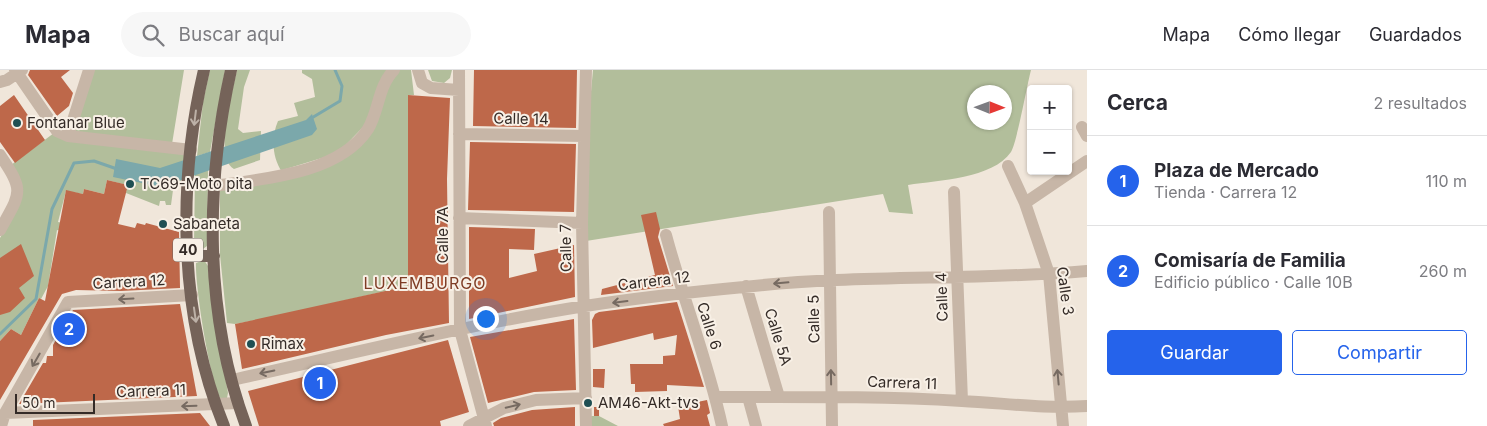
<!DOCTYPE html>
<html lang="es">
<meta charset="utf-8">
<style>
:root{--surface:#fff;--page:#f7f7f7;--text:#2b2b33;--muted:#7c7c81;--line:#e1e1e2;--accent:#2563eb}
body{margin:0;font-family:Inter,sans-serif;background:var(--page);color:var(--text)}
.controls{position:absolute;right:15px;top:15px;display:grid;overflow:hidden;border-radius:5px;box-shadow:0 1px 4px #0004}
.controls button{width:45px;height:45px;display:grid;place-items:center;padding:0;border:0;border-bottom:1px solid var(--line);background:var(--surface);color:var(--text);font:25px sans-serif}
.compass{position:absolute;left:967px;top:15px;width:45px;height:45px;border-radius:50%;background:var(--surface);box-shadow:0 1px 4px #0004;rotate:91deg}
.scale{position:absolute;left:15px;bottom:12px;width:80px;box-sizing:border-box;padding-left:5px;border:2px solid #342b27;border-top:0;font-size:14px;line-height:18px;white-space:nowrap;color:#342b27;-webkit-text-stroke:4px #f8f0e6;paint-order:stroke}
.you{position:absolute;left:485px;top:248px;width:18px;height:18px;margin:-12px;border:4px solid #fff;border-radius:50%;background:#1a73e8;box-shadow:0 0 0 8px #1a73e833}
.badge{display:grid;place-items:center;width:32px;height:32px;border-radius:50%;background:var(--accent);color:#fff;font-size:16px;font-weight:700}
.pin{position:absolute;translate:-50% -50%;border:2px solid #fff;box-shadow:0 1px 5px #0006}
.list{margin:0;padding:0;list-style:none}
h2{display:flex;justify-content:space-between;align-items:center;height:65px;margin:0;padding:0 20px;font-size:21px}
h2 small{font-size:16px;font-weight:400;color:var(--muted)}
.list li{display:grid;grid-template-columns:32px 1fr auto;gap:15px;align-items:center;box-sizing:border-box;height:90px;padding:0 20px;border-top:1px solid var(--line)}
.list b{display:block;font-size:19px;white-space:nowrap}
.list p{margin:0;font-size:16px;white-space:nowrap;color:var(--muted)}
.list em{font-size:16px;font-style:normal;color:var(--muted)}
.actions{display:flex;gap:10px;padding:15px 20px}
.actions a{flex:1;padding:11px 0;border:1px solid var(--accent);border-radius:5px;text-align:center;font-size:18px;color:var(--accent)}
.actions .main{background:var(--accent);color:#fff}
.icon{flex:none;width:28px;height:28px;fill:none;stroke:currentColor;stroke-width:2;stroke-linecap:round;stroke-linejoin:round}
.map{position:relative;flex:none;width:1087px;height:356px;overflow:hidden}
header{display:flex;align-items:center;gap:30px;box-sizing:border-box;height:70px;padding:0 25px;background:var(--surface);border-bottom:1px solid var(--line)}
header strong{font-size:24px}
nav{display:flex;gap:28px;margin-inline-start:auto;font-size:18px}
.search{width:350px;height:45px;background:var(--page);display:flex;align-items:center;gap:12px;box-sizing:border-box;padding:0 18px;border-radius:28px;color:var(--muted);font-size:19px}
main{display:flex}
aside{flex:1;background:var(--surface)}
.map>svg:first-child{display:block}
</style>
<header>
<strong>Mapa</strong>
<div class="search"><svg class="icon" aria-label="search" viewBox="0 0 24 24"><circle cx="10" cy="10" r="6"/><path d="M15 15l6 6"/></svg>Buscar aquí</div>
<nav><a>Mapa</a><a>Cómo llegar</a><a>Guardados</a></nav>
</header>
<main>
<div class="map">
<svg width="1087" height="356" viewBox="0 0 1087 356">
<rect width="100%" height="100%" fill="#f0e6da"/>
<path fill="#b2be9b" fill-rule="evenodd" d="M93,0H184L172,74L73,62Z
M210,0H225L210,82L197,86L203,32Z
M237,0H250L244,17L238,59L243,63L261,61L260,90L234,99C213,87 233,20 237,0Z
M302,0H388L366,54L337,84L282,102C272,87 271,67 278,51L298,46L294,33L315,27L312,9L302,3Z
M399,0H411L414,25H408V216L272,247L235,254L227,253L220,185V119L361,76L390,10Z
M428,0H452L450,8L444,13L432,11Z
M593,0H1031C1027,15 1017,72 1011,82C992,109 939,110 908,115L913,144L889,142L883,124L586,171L587,65ZM974,22H1004V52H974Z
M54,63L185,83L180,115L173,120L171,135H166L165,131H160L159,136L126,123L127,115L107,110L104,124L84,119L83,124L66,121L58,152L63,153L61,161L57,160L48,216L41,229L39,228L21,265L11,259L0,271V168L18,135L11,95Z
M208,100L207,176L200,181L197,180L194,174L195,104Z
M204,190L208,196L211,227L228,323L227,328L221,329C210,312 195,216 196,193Z
M591,346H599L618,356H591Z"/>
<path fill="#e7d7c2" d="M194,149H207V158H194Z"/>
<path fill="#7ba8ab" d="M312,44L317,59L312,65L161,117L113,107L116,89L160,98L306,50Z"/>
<g fill="none" stroke-linecap="round" stroke-linejoin="round">
<path stroke="#7ba8ab" stroke-width="3" d="M310,49L340,31L342,16L335,0
M0,264L36,229L52,139L74,93L94,91L117,99"/>
</g>
<path fill="#be684a" d="M30,0H70L61,7L73,23L69,36L57,46L28,5Z
M474,0H577L576,58L473,56Z
M14,25L45,70L15,93L0,72V36Z
M408,25L450,28L447,109L449,253L386,265L242,299L235,254L408,216Z
M470,72L576,74L574,142L468,140Z
M107,110L128,115L118,154L135,158L137,153L145,155L146,153L179,162L180,218L121,221L76,220L62,224L0,330V271L11,259L21,265L39,228L45,231L66,120L83,124L84,119L104,124Z
M656,142L660,159L658,167L673,216L601,225L602,219L655,205L641,145Z
M469,157L535,159L534,180L509,179V208L537,201L534,184L574,175L575,227L469,249Z
M21,174L34,206L19,218L25,228L10,242L0,245V188Z
M677,232L704,317L667,315V321L635,322V314H631L630,294H663V286L675,285L677,265L654,270L653,263L593,278L592,250L595,244L599,242Z
M180,234L197,326L19,334L43,293H46L47,286H53V275L73,240Z
M574,249L576,320L534,322L488,333L470,267Z
M448,270L469,342L440,351L441,356H259L248,321Z
M593,299H605L604,318L593,317Z
M707,330L710,343L707,345L710,356H664L663,354L680,349L678,336Z
M575,337V356H494L493,353L501,348L532,340Z
M594,337H599V346H594Z
M200,343L210,356H33V350Z"/>
<g fill="none" stroke-linecap="round" stroke-linejoin="round">
<path stroke="#c7b6a7" stroke-width="12" d="M15,0L57,61L68,66L191,80
M418,0L422,13L431,18L459,20
M459,0L460,260L486,356
M0,12L7,10L22,0
M1082,57L1087,66
M459,64L583,66
M68,66L89,0
M0,85C25,122 21,122 0,160
M1008,96L1025,133L1049,204L1063,356
M214,116C263,109 339,104 368,59C379,41 378,16 394,0
M954,122L962,331
M1025,133L1087,91
M829,142L832,356
M459,148L582,153
M666,165C683,229 708,291 722,356
M746,216L779,327
M232,310C349,284 466,255 585,236C637,228 691,222 744,217C858,204 973,211 1087,201
M715,327C798,327 880,326 962,331C1004,333 1045,339 1087,336
M748,327L756,356
M5,343L238,333
M1,356L5,343L68,232L192,225
M469,356L504,338L536,330L586,328
M586,356L582,153L586,0"/>
<path stroke="#756359" stroke-width="12" d="M204,0C177,114 179,246 224,356
M231,0C205,116 204,244 246,356
M188,186H214"/>
</g>
<defs><path id="oneway-shaft" d="M-6 0H5M1.5-3L5.5 0L1.5 3" fill="none" stroke-width="1.6" stroke-linecap="round" stroke-linejoin="round" transform="scale(1.25)"/></defs>
<g stroke="#bdb1a7">
<use href="#oneway-shaft" transform="translate(195 48) rotate(97)"/>
<use href="#oneway-shaft" transform="translate(195 245) rotate(82)"/>
</g>
<g stroke="#766a61">
<use href="#oneway-shaft" transform="translate(781 213) rotate(175)"/>
<use href="#oneway-shaft" transform="translate(126 229) rotate(177)"/>
<use href="#oneway-shaft" transform="translate(620 232) rotate(173)"/>
<use href="#oneway-shaft" transform="translate(426 267) rotate(168)"/>
<use href="#oneway-shaft" transform="translate(36 290) rotate(120)"/>
<use href="#oneway-shaft" transform="translate(267 302) rotate(168)"/>
<use href="#oneway-shaft" transform="translate(831 307) rotate(-91)"/>
<use href="#oneway-shaft" transform="translate(1058 307) rotate(-95)"/>
<use href="#oneway-shaft" transform="translate(189 336) rotate(178)"/>
<use href="#oneway-shaft" transform="translate(513 336) rotate(-14)"/>
</g>
<g fill="#1f4f53" stroke="#f8f0e6" stroke-width="2">
<circle cx="17" cy="53" r="5"/>
<circle cx="130" cy="114" r="5"/>
<circle cx="163" cy="154" r="5"/>
<circle cx="251" cy="274" r="5"/>
<circle cx="588" cy="333" r="5"/>
</g>
<g text-anchor="middle" stroke-width="4" stroke-linejoin="round" paint-order="stroke">
<rect fill="#f8f0e6" stroke="#6f6660" stroke-width="1" x="173" y="168.5" width="30" height="23" rx="4"/>
<g font-size="14" font-weight="bold" fill="#342b27">
<text x="188" y="185">40</text>
</g>
<g font-size="15" fill="#342b27" stroke="#f8f0e6">
<text transform="translate(521 49) rotate(1)" y="5">Calle 14</text>
<text transform="translate(443 165) rotate(-90)" y="5">Calle 7A</text>
<text transform="translate(566 178) rotate(-91)" y="5">Calle 7</text>
<text transform="translate(654 211) rotate(-7)" y="5">Carrera 12</text>
<text transform="translate(129 212) rotate(-3)" y="5">Carrera 12</text>
<text transform="translate(1065 221) rotate(82)" y="5">Calle 3</text>
<text transform="translate(942 227) rotate(-92)" y="5">Calle 4</text>
<text transform="translate(814 249) rotate(-91)" y="5">Calle 5</text>
<text transform="translate(709 256) rotate(72)" y="5">Calle 6</text>
<text transform="translate(778 267) rotate(73)" y="5">Calle 5A</text>
<text transform="translate(902 313) rotate(2)" y="5">Carrera 11</text>
<text transform="translate(151 321) rotate(-2)" y="5">Carrera 11</text>
</g>
<g font-size="15" fill="#342b27" stroke="#f8f0e6" text-anchor="start">
<text x="27" y="58">Fontanar Blue</text>
<text x="140" y="119">TC69-Moto pita</text>
<text x="173" y="159">Sabaneta</text>
<text x="261" y="279">Rimax</text>
<text x="598" y="338">AM46-Akt-tvs</text>
</g>
<g font-size="16" letter-spacing="1" fill="#7e3c25" stroke="#f8f0e6">
<text x="425" y="219">LUXEMBURGO</text>
</g>
</g>
</svg>
<div class="controls">
<button>+</button>
<button>−</button>
</div>
<svg class="compass" viewBox="-18 -18 36 36"><path d="M0-13l5 13h-10z" fill="#e53935"/><path d="M0 13l5-13h-10z" fill="#7c7c81"/></svg>
<div class="scale">50 m</div>
<div class="you"></div>
<div class="pin badge" style="left:320px;top:313px">1</div>
<div class="pin badge" style="left:69px;top:259px">2</div>
</div>
<aside>
<h2>Cerca<small>2 resultados</small></h2>
<ul class="list">
<li><span class="badge">1</span><div><b>Plaza de Mercado</b><p>Tienda · Carrera 12</p></div><em>110 m</em></li>
<li><span class="badge">2</span><div><b>Comisaría de Familia</b><p>Edificio público · Calle 10B</p></div><em>260 m</em></li>
</ul>
<div class="actions"><a class="main">Guardar</a><a>Compartir</a></div>
</aside>
</main>
